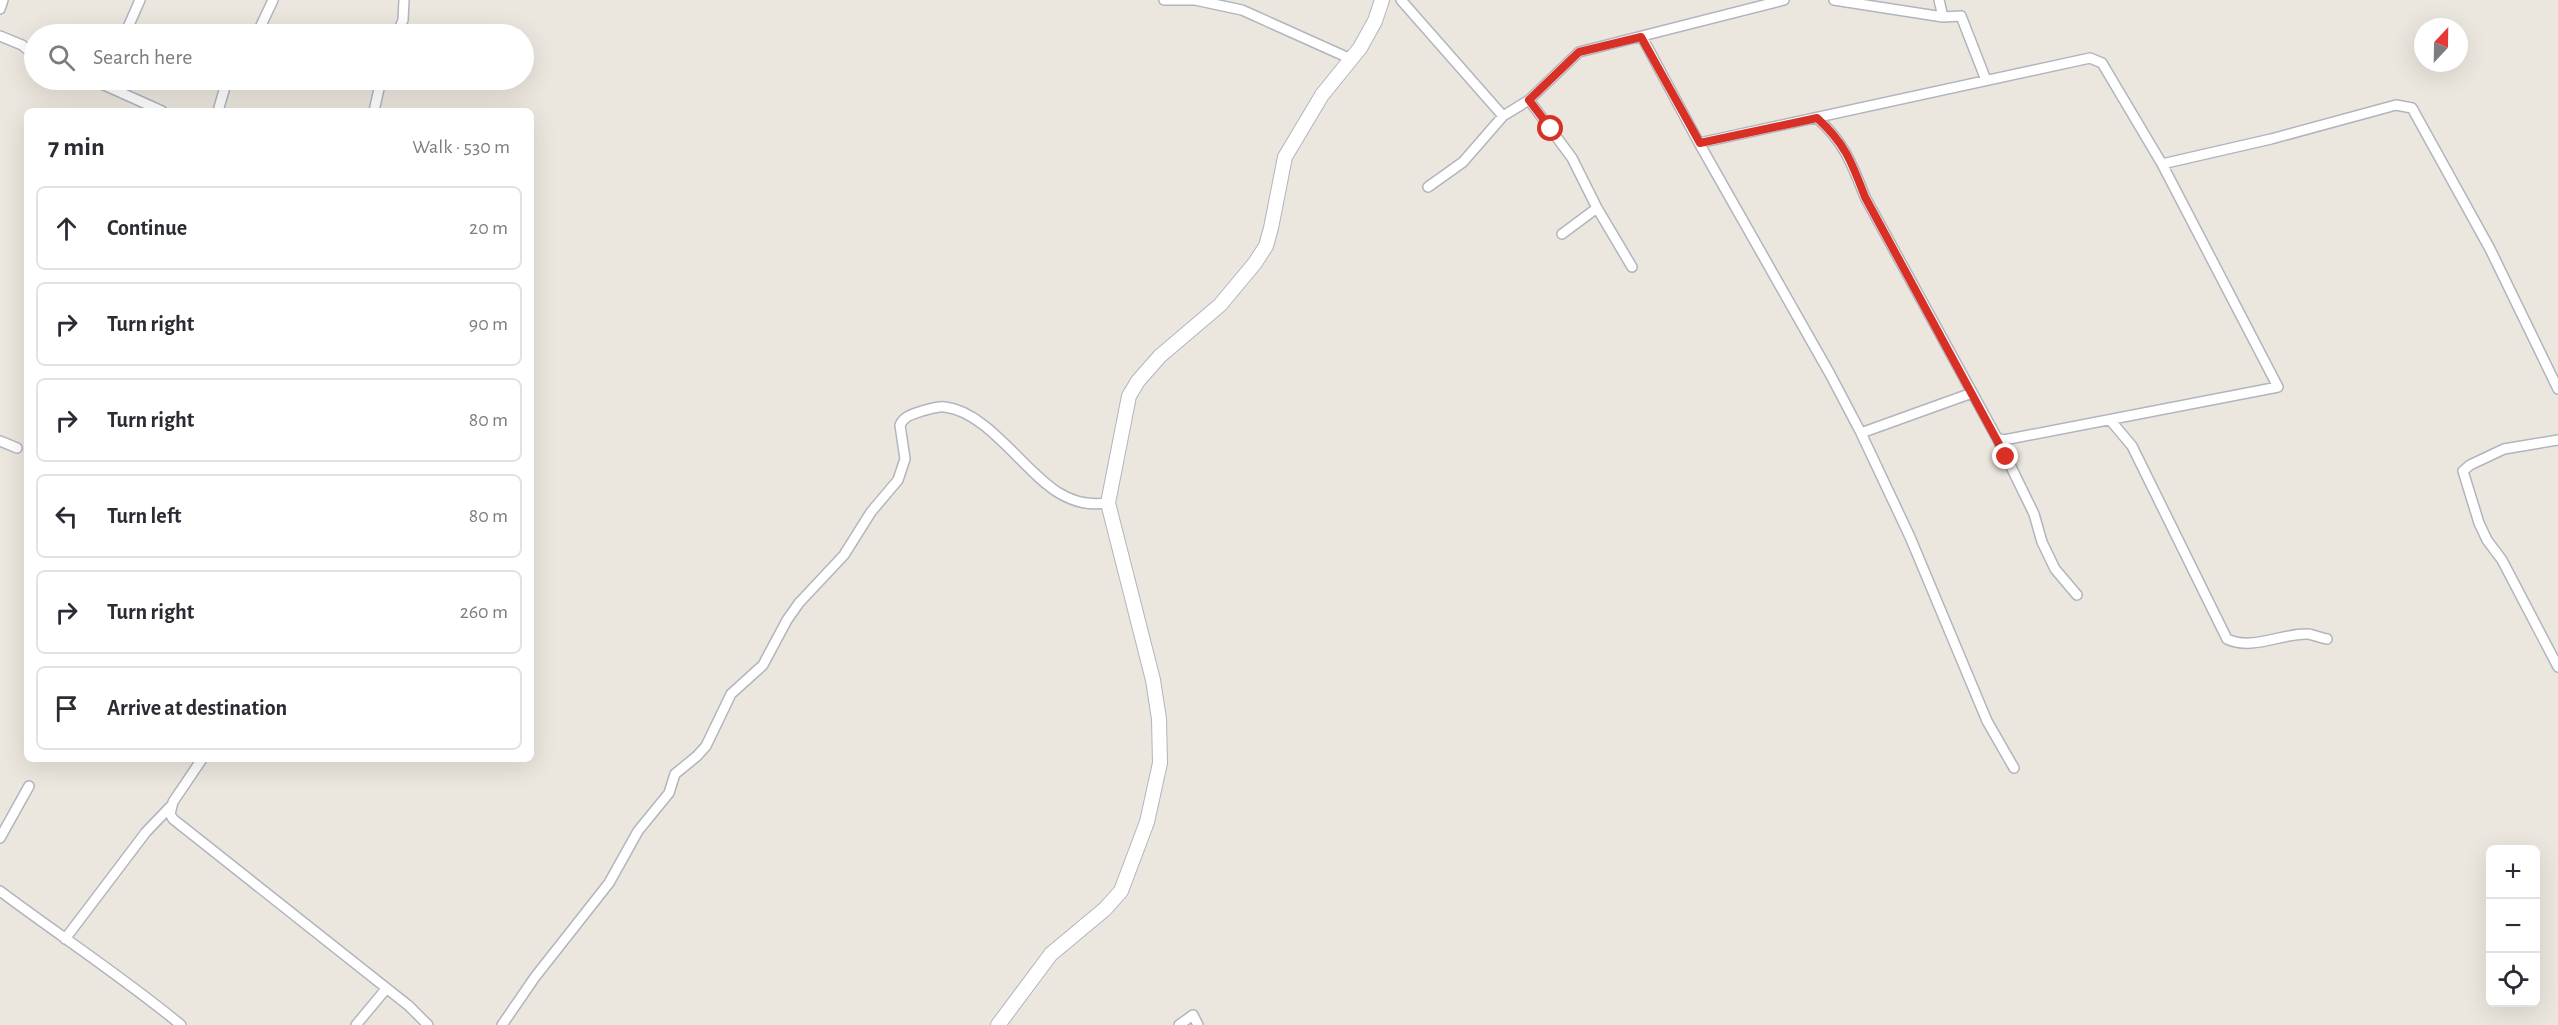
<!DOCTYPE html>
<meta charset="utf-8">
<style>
:root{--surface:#fff;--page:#f2f2f3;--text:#2b2b33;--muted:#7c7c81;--line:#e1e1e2}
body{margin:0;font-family:"Alegreya Sans",sans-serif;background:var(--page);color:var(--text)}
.controls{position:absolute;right:18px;bottom:18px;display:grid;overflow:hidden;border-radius:9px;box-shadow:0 6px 24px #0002}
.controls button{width:54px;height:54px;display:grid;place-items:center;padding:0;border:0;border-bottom:2px solid var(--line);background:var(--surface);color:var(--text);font:30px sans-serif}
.compass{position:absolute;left:2414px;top:18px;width:54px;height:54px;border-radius:50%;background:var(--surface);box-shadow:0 6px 24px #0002;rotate:22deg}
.stop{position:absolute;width:18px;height:18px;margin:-14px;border:4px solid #d93025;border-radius:50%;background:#fff}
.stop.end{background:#d93025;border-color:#fff;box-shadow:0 2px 6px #0008}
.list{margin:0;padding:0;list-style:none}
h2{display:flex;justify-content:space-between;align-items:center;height:78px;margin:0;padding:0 24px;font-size:26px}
h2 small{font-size:20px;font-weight:400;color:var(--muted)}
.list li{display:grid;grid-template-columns:39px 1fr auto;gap:18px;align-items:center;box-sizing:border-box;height:84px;margin:0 12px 12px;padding:0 12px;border:2px solid var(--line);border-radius:9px}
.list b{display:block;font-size:22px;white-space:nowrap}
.list em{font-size:20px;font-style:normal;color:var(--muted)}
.icon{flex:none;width:33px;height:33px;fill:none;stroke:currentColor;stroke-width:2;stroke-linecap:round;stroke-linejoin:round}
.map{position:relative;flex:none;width:2558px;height:1025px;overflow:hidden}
.search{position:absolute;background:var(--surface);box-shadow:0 6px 24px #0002;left:24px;top:24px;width:510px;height:66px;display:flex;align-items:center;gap:15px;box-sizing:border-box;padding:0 21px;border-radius:33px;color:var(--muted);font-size:22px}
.panel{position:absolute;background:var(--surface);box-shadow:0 6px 24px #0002;left:24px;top:108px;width:510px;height:654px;border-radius:9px}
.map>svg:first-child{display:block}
</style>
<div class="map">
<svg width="2558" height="1025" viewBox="0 0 2558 1025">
<rect width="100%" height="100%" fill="#ece7de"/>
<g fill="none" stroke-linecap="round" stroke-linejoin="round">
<g stroke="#b2b4be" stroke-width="12">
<path id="street" d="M1164,0H1195L1242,10L1351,59
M1401,0L1503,116L1529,100L1579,52L1784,0
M1834,0L1943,17L1961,16L1986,80
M1939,0L1943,17
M0,9L3,0
M125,34L140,0
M257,34L273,0
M397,34L403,20L404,0
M0,36L22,45L34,55
M1642,37L1699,143
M86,80L104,85L162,111
M1529,100L1572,158L1597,208L1632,267
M218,111L225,87L230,80
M374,111L381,80
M1817,118C1844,142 1852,164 1865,197L1997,438L2004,440L2278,387L2162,164L2102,63L2090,58L1699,143L1830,374L1861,433L1972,393
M2162,164L2271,139L2396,105L2412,108L2490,249L2558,389
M1428,187L1463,162L1503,116
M1562,234L1597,208
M2111,421L2132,446L2227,639C2252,651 2282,633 2308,634C2314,635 2321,638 2327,639
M1861,433L1910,537L1987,721L2014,768
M1997,438L2034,514L2042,542L2055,569L2077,595
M2558,440L2504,449L2470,465L2463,471L2479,523L2487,540L2502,560L2558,667
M0,441L17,448
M202,759L173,802L170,814L173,819L409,1006L428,1025
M0,838L29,786
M0,891C60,936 123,977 181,1025
M65,939L146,832L170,807
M356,1025L386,989
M502,1025L535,977L609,883L638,831L669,793L675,774L697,756L706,746L731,694L763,665L787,620L799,603L844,555L871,512L898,480L905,459L900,425C904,416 913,414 922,411C930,409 938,406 945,407C988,412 1024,472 1059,493C1076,503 1089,505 1108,503
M1179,1025L1193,1015L1198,1025"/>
</g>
<g stroke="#b2b4be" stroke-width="16">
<path id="secondary" d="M998,1025L1051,954L1105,909L1121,891L1147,822L1160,763L1159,719L1153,680L1108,503L1129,396L1138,381L1160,356L1220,305L1255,263L1266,246L1271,228L1285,157L1322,95L1360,48L1375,21L1382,0"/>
</g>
<use href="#street" stroke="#fff" stroke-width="9"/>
<use href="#secondary" stroke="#fff" stroke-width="14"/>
</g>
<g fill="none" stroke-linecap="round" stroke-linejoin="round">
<path stroke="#d93025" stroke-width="8" d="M1551,129L1529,100L1579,52L1641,37L1700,143L1817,118C1845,143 1852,163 1865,197L2006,457"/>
</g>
</svg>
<div class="controls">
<button>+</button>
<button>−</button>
<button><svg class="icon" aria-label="locate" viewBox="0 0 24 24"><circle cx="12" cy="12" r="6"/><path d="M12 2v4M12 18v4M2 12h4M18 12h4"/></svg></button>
</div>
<svg class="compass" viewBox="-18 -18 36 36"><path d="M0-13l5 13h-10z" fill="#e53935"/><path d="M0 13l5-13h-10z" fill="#7c7c81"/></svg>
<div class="stop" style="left:1551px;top:129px"></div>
<div class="stop end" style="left:2006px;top:457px"></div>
<div class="search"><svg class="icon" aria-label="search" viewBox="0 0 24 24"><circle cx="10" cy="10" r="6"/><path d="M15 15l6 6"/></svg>Search here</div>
<section class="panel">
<h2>7 min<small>Walk · 530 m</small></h2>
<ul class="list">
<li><svg class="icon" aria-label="ahead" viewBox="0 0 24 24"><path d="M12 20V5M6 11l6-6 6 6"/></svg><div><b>Continue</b></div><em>20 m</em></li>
<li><svg class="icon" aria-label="right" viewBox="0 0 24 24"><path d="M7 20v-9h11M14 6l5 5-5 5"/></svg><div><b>Turn right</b></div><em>90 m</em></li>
<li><svg class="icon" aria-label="right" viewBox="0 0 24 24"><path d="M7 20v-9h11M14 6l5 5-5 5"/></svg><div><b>Turn right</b></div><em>80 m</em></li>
<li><svg class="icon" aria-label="left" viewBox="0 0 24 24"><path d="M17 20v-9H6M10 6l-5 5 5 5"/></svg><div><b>Turn left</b></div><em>80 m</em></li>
<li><svg class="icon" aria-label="right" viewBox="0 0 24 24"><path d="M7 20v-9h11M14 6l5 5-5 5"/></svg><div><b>Turn right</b></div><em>260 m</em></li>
<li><svg class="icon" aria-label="arrive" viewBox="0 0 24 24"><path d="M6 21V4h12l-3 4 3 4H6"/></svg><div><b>Arrive at destination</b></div></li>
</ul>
</section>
</div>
